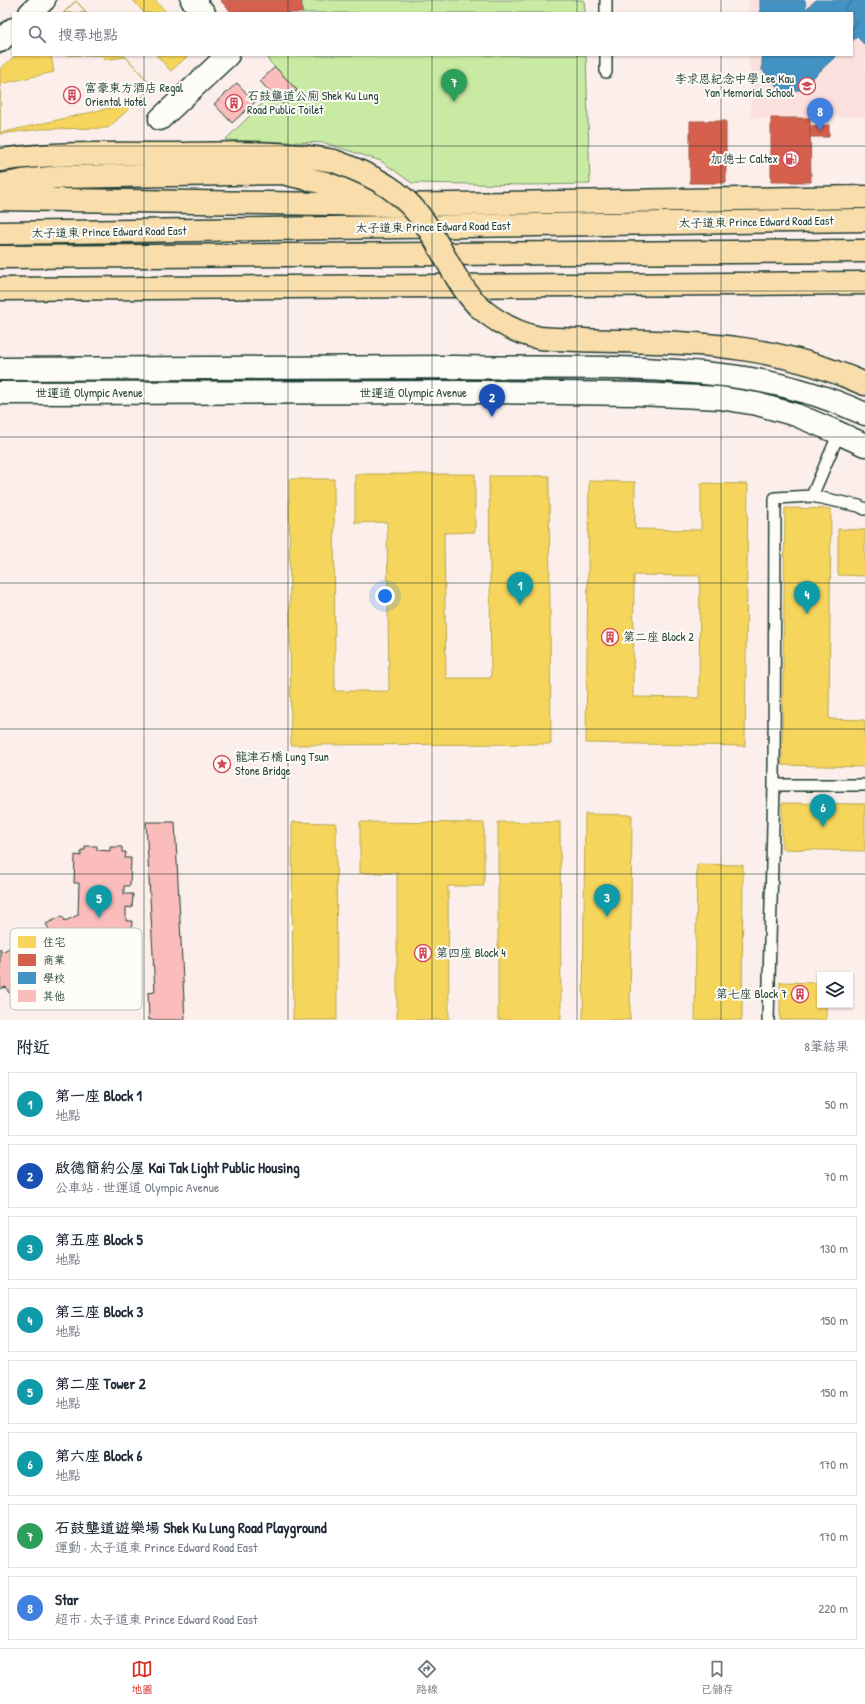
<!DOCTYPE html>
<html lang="zh-TW">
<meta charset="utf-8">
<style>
:root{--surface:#fff;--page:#f6f6f7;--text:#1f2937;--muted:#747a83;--line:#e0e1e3;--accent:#d93025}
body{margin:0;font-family:"Patrick Hand","LXGW WenKai TC",sans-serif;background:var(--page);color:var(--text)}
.controls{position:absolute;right:12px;bottom:12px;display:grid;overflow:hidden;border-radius:0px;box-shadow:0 1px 3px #0004}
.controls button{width:36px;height:36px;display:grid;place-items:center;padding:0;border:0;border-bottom:1px solid var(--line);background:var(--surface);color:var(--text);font:20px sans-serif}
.you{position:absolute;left:385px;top:596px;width:14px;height:14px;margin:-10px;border:3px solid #fff;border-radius:50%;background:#1a73e8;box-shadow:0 0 0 6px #1a73e833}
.badge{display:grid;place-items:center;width:26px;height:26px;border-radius:50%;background:var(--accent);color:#fff;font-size:13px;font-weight:700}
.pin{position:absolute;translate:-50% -33px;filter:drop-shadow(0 1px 2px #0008)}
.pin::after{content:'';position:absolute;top:21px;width:14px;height:12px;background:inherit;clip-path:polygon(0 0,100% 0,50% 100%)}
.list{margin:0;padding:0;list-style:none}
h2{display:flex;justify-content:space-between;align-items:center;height:52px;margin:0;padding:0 16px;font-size:17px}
h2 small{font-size:13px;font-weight:400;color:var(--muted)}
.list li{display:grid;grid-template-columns:26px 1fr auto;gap:12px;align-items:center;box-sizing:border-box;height:64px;margin:0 8px 8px;padding:0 8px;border:1px solid var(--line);border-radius:0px}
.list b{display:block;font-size:15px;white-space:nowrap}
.list p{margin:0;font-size:13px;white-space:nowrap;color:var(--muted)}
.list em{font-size:13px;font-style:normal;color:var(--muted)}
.icon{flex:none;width:22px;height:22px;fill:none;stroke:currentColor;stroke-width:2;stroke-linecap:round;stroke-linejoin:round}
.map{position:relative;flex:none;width:865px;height:1020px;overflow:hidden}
.search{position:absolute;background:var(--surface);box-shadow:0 1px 3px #0004;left:12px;right:12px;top:12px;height:44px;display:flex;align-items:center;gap:10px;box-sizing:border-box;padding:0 14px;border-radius:0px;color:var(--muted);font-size:15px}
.sheet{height:628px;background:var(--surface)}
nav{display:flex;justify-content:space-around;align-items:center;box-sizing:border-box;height:56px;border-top:1px solid var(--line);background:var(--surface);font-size:11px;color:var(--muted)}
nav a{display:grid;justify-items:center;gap:2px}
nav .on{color:var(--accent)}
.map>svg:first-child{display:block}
</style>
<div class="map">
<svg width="865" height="1020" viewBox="0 0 865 1020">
<rect width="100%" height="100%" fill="#fcefeb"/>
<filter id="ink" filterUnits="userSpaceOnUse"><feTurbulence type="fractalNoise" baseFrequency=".025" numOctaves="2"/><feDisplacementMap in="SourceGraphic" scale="8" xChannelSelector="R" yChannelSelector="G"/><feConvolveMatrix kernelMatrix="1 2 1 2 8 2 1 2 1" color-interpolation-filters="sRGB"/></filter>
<g filter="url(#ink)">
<path fill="#fbe0dd" d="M748,0H865V117L751,118L749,55H852V13H748Z"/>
<path fill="#c9eaa3" stroke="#74946c" d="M302,0H584L585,13H302Z
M269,55H586L590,184L529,185L412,183L381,161L325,143L225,140L272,94L281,105L297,91L268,60Z"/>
<path fill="#f6d55c" stroke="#b6a750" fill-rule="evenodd" d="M133,0H155L167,13H144Z
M76,1L87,13H63Z
M76,1L87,13H63Z
M16,55H124L153,87L108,128L42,129L0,134V69Z
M51,55H103L104,60L126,57L153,87L136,102L0,133V84L54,72Z
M156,55H189L171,71Z
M355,474H475V532L444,533L446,678H491L489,476H549L551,744L291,745L289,479H334L335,691H389L387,522L355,523Z
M589,481L635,482V529L701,530V483L748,484L745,746L586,743ZM634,575L700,576L699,698L633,697Z
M785,508L831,509L829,719L865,720V767L782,765Z
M838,529L865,530V576L838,575Z
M782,803L865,804V851L782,849Z
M585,814L632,815L630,1020H583Z
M292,822L336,823L337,1020H293Z
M360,822L484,823V886H448L449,1020H397V873H360Z
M498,822H560L561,1020H498Z
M697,864L743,865L742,1020H695Z
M780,982L820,983V1005H826V1020H780Z"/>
<path fill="#d6604d" stroke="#9f5646" d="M220,0H301L302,13H232Z
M771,118H810L811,182H771Z
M690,121H726V183H690Z
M829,125V137H810V126Z"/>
<path fill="#4393c3" stroke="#387998" d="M760,0H805L806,9L816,0H850L852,2L844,9L848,13H760Z
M850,0H865V45L852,32V28L858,23L852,17V13H848L844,9L852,2Z
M852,17L858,23L852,28Z
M852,32L857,37L852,41Z
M762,55H837L800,90L781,91L762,70Z"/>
<path fill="#fabdbb" stroke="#1f3d34" d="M275,67L297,90L281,105L260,81Z
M237,83L255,102L232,123L214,104Z
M146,822H175L185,1020H149L148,993L155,992Z
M85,846H97V850L110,851V847H122V852H126L125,858H131L130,886H124V894H133L132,908L126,907V921H132L131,935L125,934V940L85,960L87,966L71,974L69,968L56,975L58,980L36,991L33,986L15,995L13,991L9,993L6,987L0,989V948L2,952L13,946L11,941L33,930L36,935L49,929L46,924L62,916L65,921L78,915L79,883H74L75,855L81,856V850H85Z"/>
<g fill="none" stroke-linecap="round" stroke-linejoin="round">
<g stroke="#1f3d34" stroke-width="14">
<path id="service" d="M606,0V13
M606,55V72
M812,496L839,433
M774,785H865
M768,1020L774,785L775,498L812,496L859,506L865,509"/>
</g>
<g stroke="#1f3d34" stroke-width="25">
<path id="minor" d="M192,0L204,13
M160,119L228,55"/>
</g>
<g stroke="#1f3d34" stroke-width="25">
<path id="tertiary" d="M30,13L44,0
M0,41L13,29"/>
</g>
<g stroke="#1f3d34" stroke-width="25">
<path id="secondary" d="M0,369C152,368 304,367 455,367C509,368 564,367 618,368C707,371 782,376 865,414
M0,393L492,392L638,394L720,398L757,404L796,415L832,430L865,445"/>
</g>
<g stroke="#1f3d34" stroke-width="25">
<path id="primary" d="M0,160C59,152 119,154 179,154C231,153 283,151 334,161
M0,185L22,181L59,177L282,173L330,184L373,199
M0,199L391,205L865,197
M0,233L865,220
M0,257L865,251
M0,289L865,283
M478,306C496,322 516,333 540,338C607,343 676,339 743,349C784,355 827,367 865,384"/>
</g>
<use href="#service" stroke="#fdfcf7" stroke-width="11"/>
<use href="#minor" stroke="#fdfcf7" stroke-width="22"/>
<use href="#tertiary" stroke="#fdfcf7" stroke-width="22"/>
<use href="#secondary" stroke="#fdfcf7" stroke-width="22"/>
<use href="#primary" stroke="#f9ddab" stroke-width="22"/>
<g stroke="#1f3d34" stroke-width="25" stroke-linecap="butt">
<path id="primary-bridge" d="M334,161C375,176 407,192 430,231C446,257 457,284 478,306"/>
</g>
<use href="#primary-bridge" stroke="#f9ddab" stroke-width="22"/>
</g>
</g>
<path fill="none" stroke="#1f3d34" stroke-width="1" stroke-opacity="0.55" d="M144,0V13M288,0V13M432,0V13M577,0V13M721,0V13M144,55V1020M288,55V1020M432,55V1020M577,55V1020M721,55V1020M0,146H865M0,291H865M0,437H865M0,583H865M0,729H865M0,874H865"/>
<defs>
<g id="school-ring" transform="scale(0.9)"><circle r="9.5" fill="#fdfcf7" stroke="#d1495b" stroke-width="1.5"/><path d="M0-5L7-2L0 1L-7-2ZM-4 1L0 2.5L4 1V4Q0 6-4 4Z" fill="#d1495b"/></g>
<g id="building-ring" transform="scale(0.9)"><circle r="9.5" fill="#fdfcf7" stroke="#d1495b" stroke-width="1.5"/><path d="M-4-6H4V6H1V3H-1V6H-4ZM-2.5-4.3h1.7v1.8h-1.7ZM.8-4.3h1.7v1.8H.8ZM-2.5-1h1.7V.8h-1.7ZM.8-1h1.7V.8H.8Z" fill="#d1495b"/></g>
<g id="fuel-ring" transform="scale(0.9)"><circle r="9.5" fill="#fdfcf7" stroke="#d1495b" stroke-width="1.5"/><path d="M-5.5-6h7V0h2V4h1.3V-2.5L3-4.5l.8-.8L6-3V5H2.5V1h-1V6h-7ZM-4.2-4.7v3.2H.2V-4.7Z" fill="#d1495b"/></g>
<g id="sight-ring" transform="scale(0.9)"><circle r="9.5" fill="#fdfcf7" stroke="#d1495b" stroke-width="1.5"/><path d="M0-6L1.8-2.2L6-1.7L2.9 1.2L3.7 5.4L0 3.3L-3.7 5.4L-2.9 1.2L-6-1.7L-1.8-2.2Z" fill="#d1495b"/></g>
</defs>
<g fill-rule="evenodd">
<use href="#school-ring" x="807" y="86"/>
<use href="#building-ring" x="72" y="95"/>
<use href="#building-ring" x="234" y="103"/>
<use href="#fuel-ring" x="791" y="159"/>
<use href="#building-ring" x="610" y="637"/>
<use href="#sight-ring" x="222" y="764"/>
<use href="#building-ring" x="423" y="953"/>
<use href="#building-ring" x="800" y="994"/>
</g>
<g text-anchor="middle" stroke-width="4" stroke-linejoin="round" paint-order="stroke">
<g font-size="12" fill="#1f3d34" stroke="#fdfcf7" text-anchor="start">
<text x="794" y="83" text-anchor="end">李求恩紀念中學 Lee Kau<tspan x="794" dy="14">Yan Memorial School</tspan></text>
<text x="85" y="92">富豪東方酒店 Regal<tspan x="85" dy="14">Oriental Hotel</tspan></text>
<text x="247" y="100">石鼓壟道公廁 Shek Ku Lung<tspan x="247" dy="14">Road Public Toilet</tspan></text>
<text x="778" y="163" text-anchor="end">加德士 Caltex</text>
<text x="623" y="641">第二座 Block 2</text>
<text x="235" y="761">龍津石橋 Lung Tsun<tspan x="235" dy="14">Stone Bridge</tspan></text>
<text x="436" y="957">第四座 Block 4</text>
<text x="787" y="998" text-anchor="end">第七座 Block 7</text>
</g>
<g font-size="12" fill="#1f3d34" stroke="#fdfcf7">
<text transform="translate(756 222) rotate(-1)" y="4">太子道東 Prince Edward Road East</text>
<text transform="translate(433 227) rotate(-1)" y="4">太子道東 Prince Edward Road East</text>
<text transform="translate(109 232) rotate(-1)" y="4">太子道東 Prince Edward Road East</text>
<text x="89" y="397">世運道 Olympic Avenue</text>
<text x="413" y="397">世運道 Olympic Avenue</text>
</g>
</g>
<rect x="10" y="928" width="132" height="82" rx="6" fill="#fdfcf7" stroke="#bac3bc" stroke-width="1"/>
<rect x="18" y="936" width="18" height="12" fill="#f6d55c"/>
<rect x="18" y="954" width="18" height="12" fill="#d6604d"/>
<rect x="18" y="972" width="18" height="12" fill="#4393c3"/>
<rect x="18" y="990" width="18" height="12" fill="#fabdbb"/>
<g font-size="11" fill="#1f3d34">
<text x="43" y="946">住宅</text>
<text x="43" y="964">商業</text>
<text x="43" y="982">學校</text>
<text x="43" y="1000">其他</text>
</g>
</svg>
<div class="controls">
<button><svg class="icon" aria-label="layers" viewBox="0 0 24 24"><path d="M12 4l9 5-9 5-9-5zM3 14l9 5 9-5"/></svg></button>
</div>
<div class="you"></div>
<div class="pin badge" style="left:520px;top:605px;background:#0f9aa8">1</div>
<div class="pin badge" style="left:492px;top:417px;background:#1a4fb4">2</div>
<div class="pin badge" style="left:607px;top:917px;background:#0f9aa8">3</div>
<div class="pin badge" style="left:807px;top:614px;background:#0f9aa8">4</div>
<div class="pin badge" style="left:99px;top:918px;background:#0f9aa8">5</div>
<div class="pin badge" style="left:823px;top:827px;background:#0f9aa8">6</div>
<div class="pin badge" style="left:454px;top:102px;background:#2e9e5b">7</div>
<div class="pin badge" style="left:820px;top:131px;background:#3f7fe0">8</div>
<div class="search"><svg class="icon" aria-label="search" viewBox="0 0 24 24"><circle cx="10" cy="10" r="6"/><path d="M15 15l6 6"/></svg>搜尋地點</div>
</div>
<section class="sheet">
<h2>附近<small>8筆結果</small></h2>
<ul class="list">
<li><span class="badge" style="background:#0f9aa8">1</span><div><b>第一座 Block 1</b><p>地點</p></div><em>50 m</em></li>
<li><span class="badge" style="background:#1a4fb4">2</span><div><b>啟德簡約公屋 Kai Tak Light Public Housing</b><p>公車站 · 世運道 Olympic Avenue</p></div><em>70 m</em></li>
<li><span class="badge" style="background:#0f9aa8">3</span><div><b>第五座 Block 5</b><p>地點</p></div><em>130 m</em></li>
<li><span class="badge" style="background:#0f9aa8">4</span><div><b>第三座 Block 3</b><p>地點</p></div><em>150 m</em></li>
<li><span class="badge" style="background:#0f9aa8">5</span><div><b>第二座 Tower 2</b><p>地點</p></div><em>150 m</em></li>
<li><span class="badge" style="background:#0f9aa8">6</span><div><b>第六座 Block 6</b><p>地點</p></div><em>170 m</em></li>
<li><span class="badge" style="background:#2e9e5b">7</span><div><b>石鼓壟道遊樂場 Shek Ku Lung Road Playground</b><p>運動 · 太子道東 Prince Edward Road East</p></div><em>170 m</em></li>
<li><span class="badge" style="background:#3f7fe0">8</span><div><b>Star</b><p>超市 · 太子道東 Prince Edward Road East</p></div><em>220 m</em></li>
</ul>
</section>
<nav>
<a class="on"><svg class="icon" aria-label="map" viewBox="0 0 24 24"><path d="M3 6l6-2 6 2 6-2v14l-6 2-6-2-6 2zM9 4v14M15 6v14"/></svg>地圖</a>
<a><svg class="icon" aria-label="directions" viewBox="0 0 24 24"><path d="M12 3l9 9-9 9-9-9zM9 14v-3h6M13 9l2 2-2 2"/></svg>路線</a>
<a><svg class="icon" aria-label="saved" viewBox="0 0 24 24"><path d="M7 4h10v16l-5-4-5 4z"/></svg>已儲存</a>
</nav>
